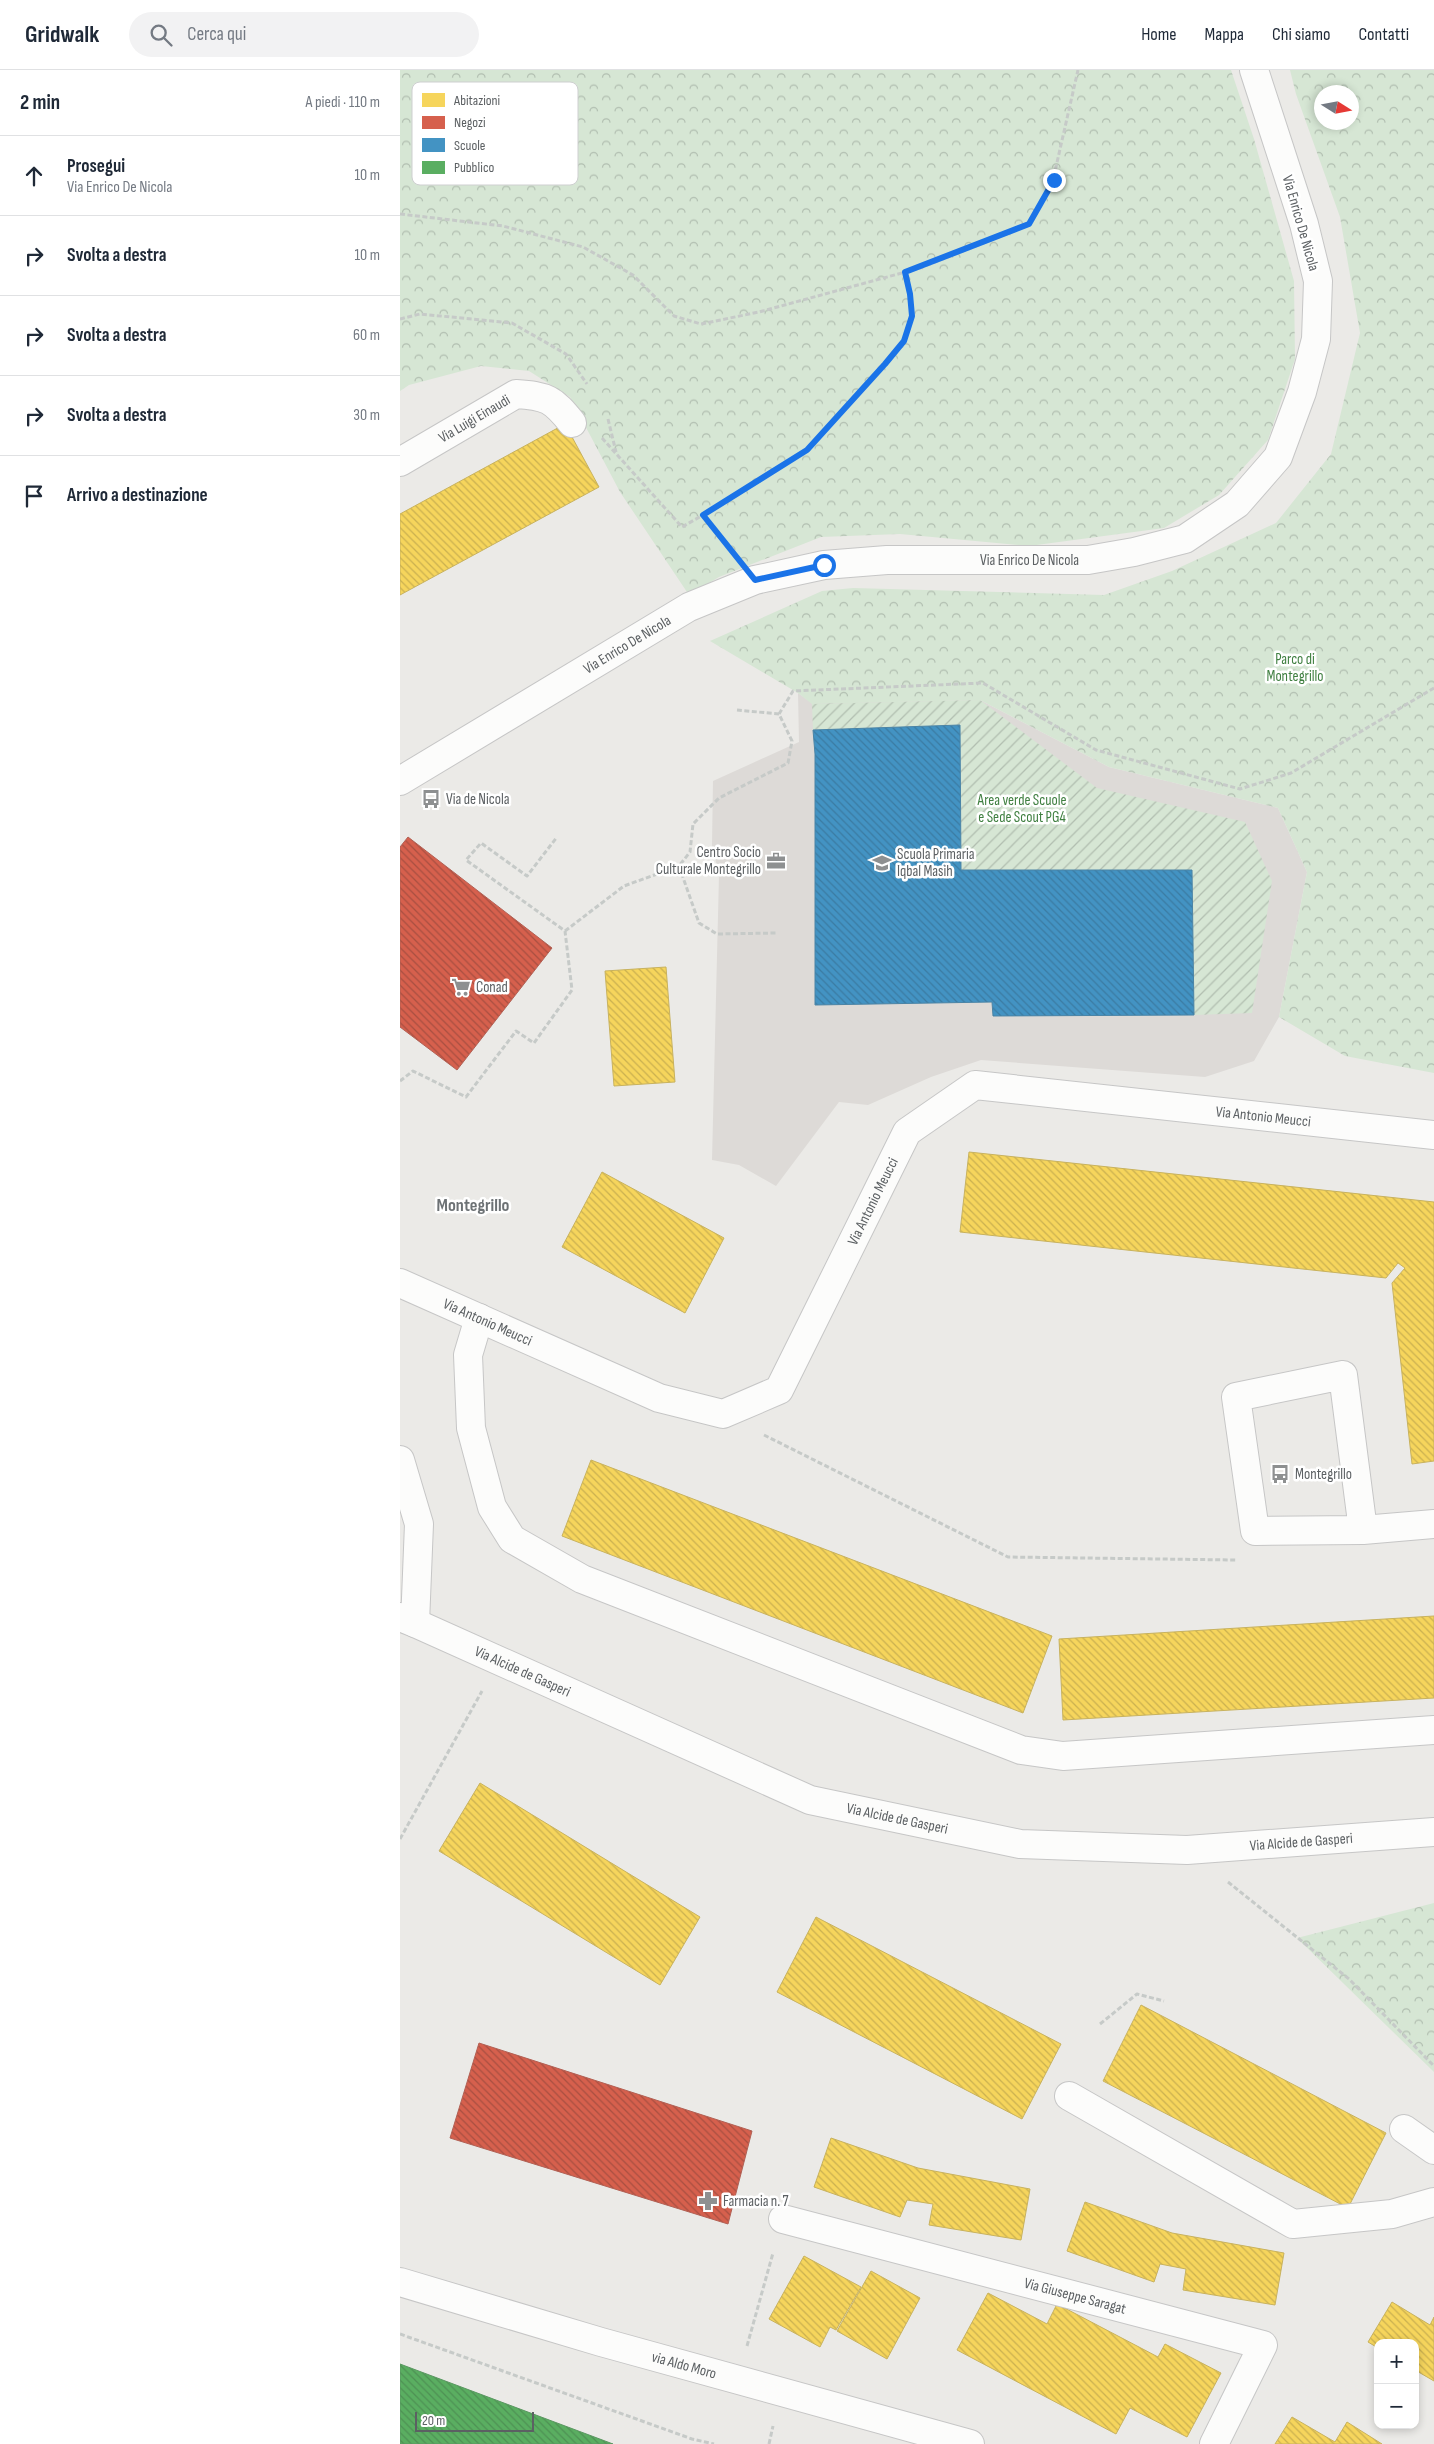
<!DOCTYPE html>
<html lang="it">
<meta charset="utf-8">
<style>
:root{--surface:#fff;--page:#f2f2f3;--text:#1f2937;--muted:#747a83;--line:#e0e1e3}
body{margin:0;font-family:"Sofia Sans Condensed",sans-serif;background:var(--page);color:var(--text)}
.controls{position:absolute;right:15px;bottom:15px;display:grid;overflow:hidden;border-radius:10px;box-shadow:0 2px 8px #0003}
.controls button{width:45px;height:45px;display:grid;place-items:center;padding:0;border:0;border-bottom:1px solid var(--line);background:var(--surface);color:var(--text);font:25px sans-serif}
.compass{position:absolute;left:914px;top:15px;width:45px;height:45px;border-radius:50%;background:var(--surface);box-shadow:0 2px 8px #0003;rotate:101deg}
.scale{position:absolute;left:15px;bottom:12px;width:119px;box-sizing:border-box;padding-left:5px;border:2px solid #5c6063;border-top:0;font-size:14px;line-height:18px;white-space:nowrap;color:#5c6063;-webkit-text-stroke:4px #fff;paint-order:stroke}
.stop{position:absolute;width:15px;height:15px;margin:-11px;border:4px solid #1a73e8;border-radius:50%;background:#fff}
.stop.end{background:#1a73e8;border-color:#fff;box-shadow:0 1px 5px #0008}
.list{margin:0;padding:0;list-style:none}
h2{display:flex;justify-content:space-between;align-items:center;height:65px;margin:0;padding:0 20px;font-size:21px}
h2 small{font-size:16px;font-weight:400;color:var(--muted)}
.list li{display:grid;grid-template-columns:32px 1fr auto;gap:15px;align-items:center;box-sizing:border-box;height:80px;padding:0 20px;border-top:1px solid var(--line)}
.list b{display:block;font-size:19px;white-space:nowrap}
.list p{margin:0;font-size:16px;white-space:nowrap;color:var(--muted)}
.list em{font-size:16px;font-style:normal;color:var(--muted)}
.icon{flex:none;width:28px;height:28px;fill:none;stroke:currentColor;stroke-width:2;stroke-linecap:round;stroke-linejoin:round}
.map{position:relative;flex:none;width:1034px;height:2374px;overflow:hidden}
header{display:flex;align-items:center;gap:30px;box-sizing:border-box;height:70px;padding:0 25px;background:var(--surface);border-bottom:1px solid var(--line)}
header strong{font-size:24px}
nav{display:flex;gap:28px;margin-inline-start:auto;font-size:18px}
.search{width:350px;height:45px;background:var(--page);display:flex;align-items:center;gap:12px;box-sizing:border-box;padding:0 18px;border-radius:28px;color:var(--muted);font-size:19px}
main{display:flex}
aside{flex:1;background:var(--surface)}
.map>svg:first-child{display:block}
</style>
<header>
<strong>Gridwalk</strong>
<div class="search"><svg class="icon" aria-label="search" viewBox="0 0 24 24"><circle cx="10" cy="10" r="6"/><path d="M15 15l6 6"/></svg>Cerca qui</div>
<nav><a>Home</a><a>Mappa</a><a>Chi siamo</a><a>Contatti</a></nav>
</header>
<main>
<aside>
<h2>2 min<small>A piedi · 110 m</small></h2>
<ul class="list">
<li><svg class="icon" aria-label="ahead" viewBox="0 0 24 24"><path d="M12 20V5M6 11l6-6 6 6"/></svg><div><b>Prosegui</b><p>Via Enrico De Nicola</p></div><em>10 m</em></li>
<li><svg class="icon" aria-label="right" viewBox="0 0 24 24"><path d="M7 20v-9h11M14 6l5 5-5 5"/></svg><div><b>Svolta a destra</b></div><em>10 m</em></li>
<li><svg class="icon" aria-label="right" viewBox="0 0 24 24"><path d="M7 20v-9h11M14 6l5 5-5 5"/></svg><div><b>Svolta a destra</b></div><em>60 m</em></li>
<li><svg class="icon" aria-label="right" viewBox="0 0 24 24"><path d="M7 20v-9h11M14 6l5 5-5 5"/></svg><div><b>Svolta a destra</b></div><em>30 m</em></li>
<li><svg class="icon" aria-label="arrive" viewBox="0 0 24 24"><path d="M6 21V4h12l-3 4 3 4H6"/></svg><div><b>Arrivo a destinazione</b></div></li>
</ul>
</aside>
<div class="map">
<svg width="1034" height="2374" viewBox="0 0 1034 2374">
<defs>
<pattern id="forest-crowns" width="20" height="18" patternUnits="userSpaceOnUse" patternTransform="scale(1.25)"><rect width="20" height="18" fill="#d6e6d4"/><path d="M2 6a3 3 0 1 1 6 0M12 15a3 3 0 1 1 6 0" fill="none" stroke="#b1beb0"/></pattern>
<pattern id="garden-furrows" width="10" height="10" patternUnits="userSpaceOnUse" patternTransform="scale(1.25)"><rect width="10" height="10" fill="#d6e6d4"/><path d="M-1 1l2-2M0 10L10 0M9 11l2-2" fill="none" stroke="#b1beb0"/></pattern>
<pattern id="homes-back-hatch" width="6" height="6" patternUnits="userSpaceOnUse" patternTransform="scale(1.25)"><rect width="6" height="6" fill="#f6d55c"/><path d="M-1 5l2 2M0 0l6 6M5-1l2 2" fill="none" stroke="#cab050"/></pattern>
<pattern id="shops-back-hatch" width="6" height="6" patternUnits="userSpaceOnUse" patternTransform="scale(1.25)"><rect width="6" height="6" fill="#d6604d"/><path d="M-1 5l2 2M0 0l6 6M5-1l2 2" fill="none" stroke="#a84f41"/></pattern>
<pattern id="schools-back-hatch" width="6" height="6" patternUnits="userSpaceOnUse" patternTransform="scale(1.25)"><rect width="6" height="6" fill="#4393c3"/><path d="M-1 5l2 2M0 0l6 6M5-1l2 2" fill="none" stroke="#3b7ba2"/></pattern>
<pattern id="public-back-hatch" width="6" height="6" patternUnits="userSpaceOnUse" patternTransform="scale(1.25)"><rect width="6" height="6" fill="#5aae61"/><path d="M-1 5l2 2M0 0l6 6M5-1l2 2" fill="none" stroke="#4e9154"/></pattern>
</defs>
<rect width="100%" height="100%" fill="#ebeae7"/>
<path fill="#dddad7" d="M398,623L412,633L580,630L709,697L878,738L907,802L879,947L854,991L805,1007L581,990L531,1007L468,1035L439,1032L376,1116L339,1095L312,1090L319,805L312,775L313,711L399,672Z"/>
<path fill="url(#forest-crowns)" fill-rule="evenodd" d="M0,0H831L854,69L894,211L895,289L868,370L819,425L764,458L629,476L500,464L421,467L319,507L289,525L220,422L170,327L129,301L81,296L9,315L0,321Z
M890,0H1034V1003L945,986L879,947L907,802L878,738L709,697L580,630L412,634L398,623L310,571L422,521L453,518L704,525L772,501L876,453L931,384L960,263L940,147L896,24ZM922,22H952V52H922Z
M1034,1833V2002L897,1868Z"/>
<path fill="url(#garden-furrows)" d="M580,630L697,718L845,752L872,811L852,943L794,945L792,800H561L560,655L413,660L412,634Z"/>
<path fill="url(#homes-back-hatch)" stroke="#c8b25e" d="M165,354L199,417L0,525V444Z
M266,897L275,1012L214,1016L205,901Z
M569,1082L1034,1132V1391L1012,1394L992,1213L1005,1198L998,1193L986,1208L560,1162Z
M202,1102L324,1168L285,1243L162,1177Z
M191,1390L652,1566L623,1643L162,1466Z
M1034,1546V1628L663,1650L659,1569Z
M80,1713L300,1847L260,1915L39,1781Z
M416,1847L661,1974L622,2049L377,1922Z
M741,1935L986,2063L948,2138L703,2011Z
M431,2068L518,2098L630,2119L621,2170L529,2155L533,2134L507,2130L500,2147L414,2117Z
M685,2132L772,2163L884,2183L875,2235L783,2220L786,2199L760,2194L754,2212L667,2181Z
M404,2186L461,2217L436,2260L430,2257L420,2277L369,2249Z
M471,2201L520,2228L487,2289L437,2261Z
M588,2223L647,2254L657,2234L758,2287L765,2274L821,2303L787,2367L730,2338L716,2364L557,2280Z
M992,2232L1030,2255L1034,2247V2311L1015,2300V2273H978V2278L968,2272Z
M892,2347L935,2372L947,2352L982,2374H875Z"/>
<path fill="url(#shops-back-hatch)" stroke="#b16054" d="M8,767L152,878L57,1000L0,957V777Z
M79,1973L352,2061L328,2154L50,2068Z"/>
<path fill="url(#schools-back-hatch)" stroke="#4a84a6" d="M560,655L561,800H792L794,945L593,946L592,932L415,935V684L413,660Z"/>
<path fill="url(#public-back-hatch)" stroke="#5b9762" d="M0,2294L213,2374H0Z"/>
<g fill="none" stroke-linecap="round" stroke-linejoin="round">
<g stroke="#c6c6c6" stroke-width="30">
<g id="minor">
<path id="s1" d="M0,392L116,324C147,326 153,329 172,353"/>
<path id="s2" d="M0,1213L259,1328L323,1344L379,1320L507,1062L575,1015L1034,1065"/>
<path d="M79,1248L68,1285L71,1358L92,1437L112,1469L182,1509L621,1680L663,1686L1034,1660"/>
<path d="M963,1460L943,1305L836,1327L855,1461L963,1460L1034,1454"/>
<path id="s3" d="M15,1553L410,1730L620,1774L787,1780L1034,1762"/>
<path d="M669,2026L893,2154L992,2144L1034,2132"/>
<path d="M1004,2059L1034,2080"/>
<path id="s4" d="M383,2149L863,2275L814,2374"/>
</g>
</g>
<g stroke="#c6c6c6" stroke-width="30">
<g id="tertiary">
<path id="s5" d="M0,711L289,537L355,510L424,495L487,490H688L734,482L785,469L837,434L878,387L902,322L916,269L918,211L904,154L854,0"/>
<path d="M0,1390L19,1454L15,1553L0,1547"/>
<path id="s6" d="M0,2212L201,2272L570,2374"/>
</g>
</g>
<path stroke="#c6cac8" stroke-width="3" stroke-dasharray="5 2.5" stroke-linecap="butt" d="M0,144L103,156L183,177L233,205L274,246L301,254L359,242L520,198L629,155L653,110L678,0
M0,249L20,244L112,253L166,284L187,314
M208,349L216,382
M202,368L282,457L331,429L407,380L485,294L504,271L512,246L511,224L505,202
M303,445L333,482
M379,644L393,621L583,613L696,680L840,719L891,703L1034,618
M279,796L299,853L317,864L378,863
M165,861L224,816L279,796L290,782L293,754L319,728L388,693L392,671L379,644L337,640
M0,1011L13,1001L66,1027L116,961L134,973L172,920L165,861L66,790L81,773L127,806L157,767
M364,1365L608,1487L836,1490
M0,1769L82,1621
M828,1812L949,1909L1034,1996
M700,1954L737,1924L764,1931
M0,2264L292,2369L314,2374
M347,2276L373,2183
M369,2374L373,2356"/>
<use href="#minor" stroke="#fcfcfb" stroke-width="28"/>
<use href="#tertiary" stroke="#fcfcfb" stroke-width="28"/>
</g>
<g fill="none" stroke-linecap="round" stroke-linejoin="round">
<path stroke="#1a73e8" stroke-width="6" d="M424,495L355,510L303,445L407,380L485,294L504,271L512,246L510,224L505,202L629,154L654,110"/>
</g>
<defs>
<g id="bus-bare" transform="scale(1.5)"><path d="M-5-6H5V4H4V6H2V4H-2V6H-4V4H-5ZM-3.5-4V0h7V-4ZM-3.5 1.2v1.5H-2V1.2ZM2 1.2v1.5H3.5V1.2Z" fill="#8e9091" stroke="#fff" stroke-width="2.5" paint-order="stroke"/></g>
<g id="office-bare" transform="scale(1.5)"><path d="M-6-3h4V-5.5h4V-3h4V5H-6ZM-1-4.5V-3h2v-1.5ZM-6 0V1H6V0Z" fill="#8e9091" stroke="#fff" stroke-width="2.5" paint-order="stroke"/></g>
<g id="school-bare" transform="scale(1.5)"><path d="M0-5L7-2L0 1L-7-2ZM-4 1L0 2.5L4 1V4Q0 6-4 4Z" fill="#8e9091" stroke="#fff" stroke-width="2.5" paint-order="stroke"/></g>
<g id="supermarket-bare" transform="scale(1.5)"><path d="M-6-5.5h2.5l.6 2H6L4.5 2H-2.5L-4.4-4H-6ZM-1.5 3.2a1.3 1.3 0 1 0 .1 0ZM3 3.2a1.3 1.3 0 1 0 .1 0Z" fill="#8e9091" stroke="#fff" stroke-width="2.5" paint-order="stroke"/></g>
<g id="pharmacy-bare" transform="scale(1.5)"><path d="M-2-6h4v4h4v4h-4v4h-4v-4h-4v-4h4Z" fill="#8e9091" stroke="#fff" stroke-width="2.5" paint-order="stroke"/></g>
</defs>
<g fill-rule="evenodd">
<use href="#bus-bare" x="31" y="729"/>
<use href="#office-bare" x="376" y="791"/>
<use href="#school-bare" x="482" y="793"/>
<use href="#supermarket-bare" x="61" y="917"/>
<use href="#bus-bare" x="880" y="1404"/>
<use href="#pharmacy-bare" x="308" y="2131"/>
</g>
<g text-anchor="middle" stroke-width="5" stroke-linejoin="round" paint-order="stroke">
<g font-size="15" fill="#5c6063" stroke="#fff">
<text transform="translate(901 153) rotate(74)" y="5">Via Enrico De Nicola</text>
<text dy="5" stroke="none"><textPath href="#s1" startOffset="86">Via Luigi Einaudi</textPath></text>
<text dy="5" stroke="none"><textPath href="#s5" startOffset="685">Via Enrico De Nicola</textPath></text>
<text dy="5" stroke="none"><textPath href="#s5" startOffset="265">Via Enrico De Nicola</textPath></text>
<text dy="5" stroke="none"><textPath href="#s2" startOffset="1071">Via Antonio Meucci</textPath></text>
<text dy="5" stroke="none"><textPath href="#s2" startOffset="621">Via Antonio Meucci</textPath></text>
<text dy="5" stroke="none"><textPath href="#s2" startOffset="96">Via Antonio Meucci</textPath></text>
<text dy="5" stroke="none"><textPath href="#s3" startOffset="118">Via Alcide de Gasperi</textPath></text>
<text dy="5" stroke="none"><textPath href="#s3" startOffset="522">Via Alcide de Gasperi</textPath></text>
<text dy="5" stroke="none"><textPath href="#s3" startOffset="929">Via Alcide de Gasperi</textPath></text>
<text dy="5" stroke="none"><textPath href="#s4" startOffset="302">Via Giuseppe Saragat</textPath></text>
<text dy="5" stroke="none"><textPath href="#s6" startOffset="296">via Aldo Moro</textPath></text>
</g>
<g font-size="15" fill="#3f7f40" stroke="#fff">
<text x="895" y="594">Parco di<tspan x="895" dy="17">Montegrillo</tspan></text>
<text x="622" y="735">Area verde Scuole<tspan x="622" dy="17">e Sede Scout PG4</tspan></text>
</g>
<g font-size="15" fill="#5c6063" stroke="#fff" text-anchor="start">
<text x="46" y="734">Via de Nicola</text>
<text x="361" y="787" text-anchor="end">Centro Socio<tspan x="361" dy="17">Culturale Montegrillo</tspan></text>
<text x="497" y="789">Scuola Primaria<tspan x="497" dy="17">Iqbal Masih</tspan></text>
<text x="76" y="922">Conad</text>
<text x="895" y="1409">Montegrillo</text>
<text x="323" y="2136">Farmacia n. 7</text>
</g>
<g font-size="18" font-weight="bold" fill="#6d7275" stroke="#fff">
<text x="73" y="1141">Montegrillo</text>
</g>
</g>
<rect x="12" y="12" width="166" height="103" rx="8" fill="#fff" stroke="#cecfd0" stroke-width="1"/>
<rect x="22" y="23" width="23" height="14" fill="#f6d55c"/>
<rect x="22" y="46" width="23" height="13" fill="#d6604d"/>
<rect x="22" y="68" width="23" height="14" fill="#4393c3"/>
<rect x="22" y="91" width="23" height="13" fill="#5aae61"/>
<g font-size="14" fill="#5c6063">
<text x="54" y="35">Abitazioni</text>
<text x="54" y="57">Negozi</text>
<text x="54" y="80">Scuole</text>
<text x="54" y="102">Pubblico</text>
</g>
</svg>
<div class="controls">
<button>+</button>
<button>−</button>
</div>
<svg class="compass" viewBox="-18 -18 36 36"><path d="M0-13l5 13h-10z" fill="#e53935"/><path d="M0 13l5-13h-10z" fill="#747a83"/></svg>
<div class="scale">20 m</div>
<div class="stop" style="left:424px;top:495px"></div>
<div class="stop end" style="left:654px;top:110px"></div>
</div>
</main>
